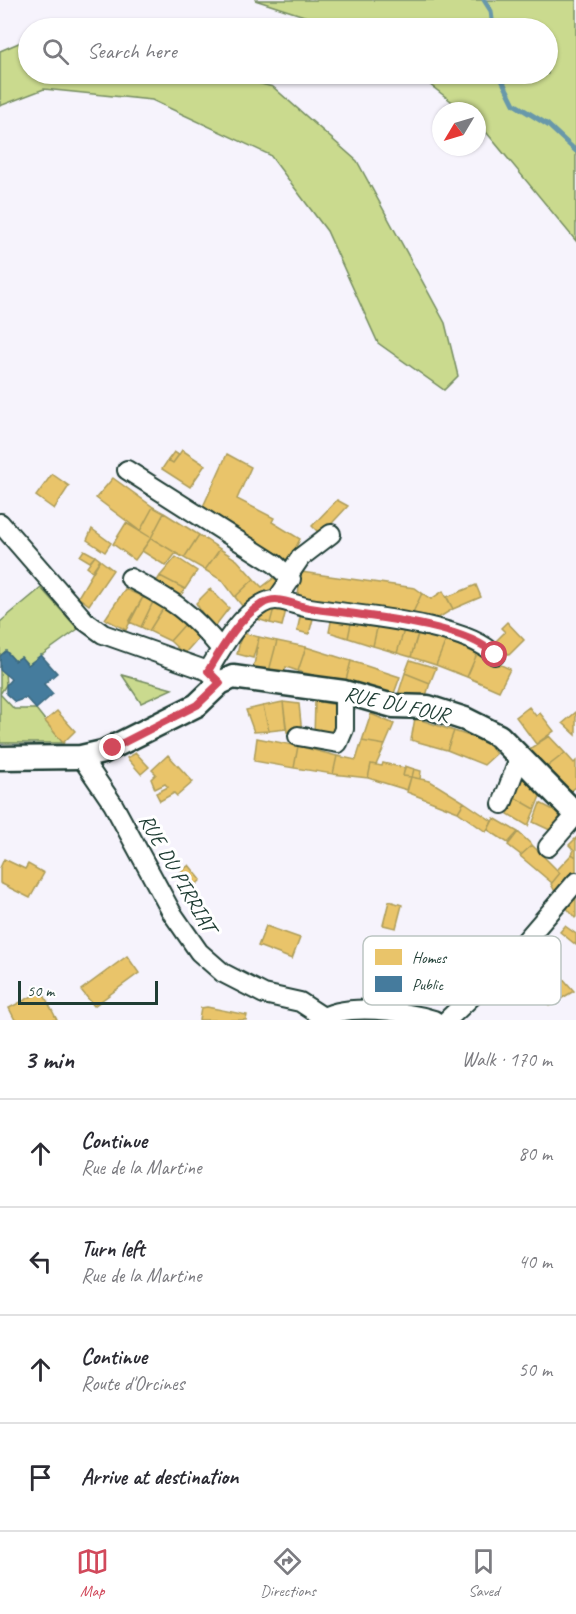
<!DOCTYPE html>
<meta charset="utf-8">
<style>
:root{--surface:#fff;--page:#f7f7f7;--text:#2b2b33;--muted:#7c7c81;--line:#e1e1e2;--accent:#d1495b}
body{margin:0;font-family:Caveat,sans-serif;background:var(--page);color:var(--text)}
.compass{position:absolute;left:432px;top:102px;width:54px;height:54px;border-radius:50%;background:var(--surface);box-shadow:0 2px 4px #0004;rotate:232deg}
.scale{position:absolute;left:18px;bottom:15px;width:140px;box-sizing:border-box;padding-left:6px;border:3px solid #1f3d34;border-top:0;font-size:16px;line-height:21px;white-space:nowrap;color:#1f3d34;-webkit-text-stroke:4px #fff;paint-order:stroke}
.stop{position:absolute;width:18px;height:18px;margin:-14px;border:4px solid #d1495b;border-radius:50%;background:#fff}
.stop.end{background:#d1495b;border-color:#fff;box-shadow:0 2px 6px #0008}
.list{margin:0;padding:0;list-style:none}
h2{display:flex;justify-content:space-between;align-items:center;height:78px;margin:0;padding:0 24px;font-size:26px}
h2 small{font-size:20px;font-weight:400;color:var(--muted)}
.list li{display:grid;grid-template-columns:39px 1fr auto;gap:18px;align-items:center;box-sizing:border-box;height:108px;padding:0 24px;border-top:2px solid var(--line)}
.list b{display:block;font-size:22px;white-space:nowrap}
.list p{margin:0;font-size:20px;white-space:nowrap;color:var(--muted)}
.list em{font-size:20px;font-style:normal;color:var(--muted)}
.icon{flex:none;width:33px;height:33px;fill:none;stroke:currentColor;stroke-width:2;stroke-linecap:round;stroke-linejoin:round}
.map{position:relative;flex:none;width:576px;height:1020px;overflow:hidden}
.search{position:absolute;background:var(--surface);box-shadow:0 2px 4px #0004;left:18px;right:18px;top:18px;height:66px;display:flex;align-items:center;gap:15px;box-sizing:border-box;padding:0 21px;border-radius:33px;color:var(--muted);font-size:22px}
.sheet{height:510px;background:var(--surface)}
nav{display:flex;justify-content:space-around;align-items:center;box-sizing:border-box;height:84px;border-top:2px solid var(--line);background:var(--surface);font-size:16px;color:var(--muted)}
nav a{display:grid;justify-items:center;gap:3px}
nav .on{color:var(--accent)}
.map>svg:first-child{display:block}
</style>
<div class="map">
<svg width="576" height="1020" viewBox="0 0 576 1020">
<rect width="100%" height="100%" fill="#f6f3fc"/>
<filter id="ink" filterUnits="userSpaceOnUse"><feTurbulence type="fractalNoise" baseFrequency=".0167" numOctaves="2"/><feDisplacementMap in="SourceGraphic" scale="12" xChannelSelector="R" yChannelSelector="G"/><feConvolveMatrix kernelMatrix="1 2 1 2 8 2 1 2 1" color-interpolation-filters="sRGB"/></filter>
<g filter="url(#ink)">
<path fill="#cada8e" stroke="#748c61" stroke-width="1.5" d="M255,0H576V241L477,121V111H464L416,74H548V28H341Z
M28,39V74H222L273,87L357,161L445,323L458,376L444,390L378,343L327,231L270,155L152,100L44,89L0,106V51Z
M41,588L78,629L28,665L21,657L15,661L6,651L0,656V622Z
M0,668L5,672L6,685L0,694L14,709H36L63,743H0Z
M122,675L172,689L141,703Z"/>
<path fill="#e9c46a" stroke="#ac9c5a" stroke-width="1.5" d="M182,450L205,465L190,487L162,469L168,460L173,463Z
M174,452L179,455L173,463L168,460Z
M227,454L251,467L237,499L274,518L272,522L300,539L289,561L201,511Z
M52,474L69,486L54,509L36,496Z
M113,478L153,507L140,531L96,498Z
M337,500L348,506L321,535L312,526Z
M153,507L164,513L151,538L140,531Z
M164,513L199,535L184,558L151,538Z
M126,523L151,538L135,560L113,544Z
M92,529L111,543L105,552L87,540Z
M199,535L220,549L205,570L184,558Z
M151,538L176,553L166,566L142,551Z
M220,549L237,560L254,579L235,597L223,581L205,570Z
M84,550L95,556L90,562L80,556Z
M95,556L100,560L92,571L87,567Z
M176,557L197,571L185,589L160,576Z
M100,560L113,570L89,605L78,597Z
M301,572L415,588L422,593L410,619L297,602Z
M160,576L185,589L181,595L155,584Z
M274,578L280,584L247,612L235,597L254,579L262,587Z
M476,585L481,597L453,609L447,597Z
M125,589L143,597L126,630L105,619Z
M210,589L229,608L212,630L196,603Z
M443,591L453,609L435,620L410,619L422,593L431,599Z
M143,597L153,602L141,627L129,622Z
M153,602L164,607L149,631L141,627Z
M164,607L187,622L170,641L149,631Z
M268,607L274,608L270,623L254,618Z
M274,608L286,610L282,626L270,623Z
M301,613L314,615L309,634L297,631Z
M332,617L352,619L348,638L329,632Z
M352,619L378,624L373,646L348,638Z
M187,622L201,635L184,654L170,641Z
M507,622L524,640L509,655L501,647L496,651L491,646L505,632L501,628Z
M378,624L404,630L397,653L373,646Z
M404,630L418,633L411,657L397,653Z
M419,631L446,640L436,665L411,657Z
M242,633L259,637L253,658L237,654Z
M259,637L277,641L268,675L253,671Z
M446,640L477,654L467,677L436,665Z
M277,641L306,647L298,671L286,667L281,679L268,675Z
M306,647L351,661L345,684L298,671Z
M477,654L510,669L499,691L467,677Z
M410,660L436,668L430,683L405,673Z
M351,661L400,677L393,696L345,684Z
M405,673L430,683L425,699L397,698Z
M315,701L337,705L334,740L314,737Z
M283,702L299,704L302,734L287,732Z
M283,702L286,729L269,731L263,706Z
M263,706L269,731L254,732L246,710Z
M529,707L536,716L540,713L554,731L536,744L516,717Z
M57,711L75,731L63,743L45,721Z
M576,712V735L563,723Z
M371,714L394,724L385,745L362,741Z
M415,718L454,731L447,750L411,740Z
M454,731L487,742L496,754L484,765L447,750Z
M549,736L565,753L544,769L526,751Z
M257,738L298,746L294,768L254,761Z
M362,741L385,745L376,765L371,764L368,778L333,774L337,756L356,760Z
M298,746L337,756L333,774L294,768Z
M136,753L149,767L141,774L127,758Z
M565,753L574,763L576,761V787L568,793L544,769Z
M168,755L193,782L177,796L174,793L160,801L156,793L168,787L165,784L155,789L151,779L156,774L152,770Z
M383,763L405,768L403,776L411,777L407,790L368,778L371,764L382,766Z
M405,766L414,769L412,777L403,776Z
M414,769L421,771L420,779L412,777Z
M411,777L430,781L464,802L458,812L407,792Z
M522,777L540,796L535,809L514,797Z
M514,797L535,809L528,826L508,814Z
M464,802L492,821L486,832L458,812Z
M540,803L561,814L552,831L533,822Z
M494,818L518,832L508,843L488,830Z
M518,832L532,845L521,855L508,845Z
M576,838V857L572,854L574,850L569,845Z
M532,845L560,873L552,883L520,856Z
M572,854L576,857V879L558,897L551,884L560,873L557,870Z
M4,859L25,869L28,864L44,873L30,898L0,883V868Z
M189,865L201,880L189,891L176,876Z
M576,885V917L575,918L566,907Z
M389,901L402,905L396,928L383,925Z
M266,926L300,938L292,959L258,946Z
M565,926L576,934V945L560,932Z
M532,943L574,991L549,1006L515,963Z
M127,956L139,973L94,1006L81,990Z
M42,991L57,1020H15L9,1008Z
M207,1007L247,1015L246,1020H199L201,1008Z"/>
<path fill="#457b9d" stroke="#3a687e" stroke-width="1.5" d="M6,651L15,661L21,657L28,665L41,655L57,673L44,684L53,694L36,709L26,698L15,702L6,694V685L11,679L0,670V656Z"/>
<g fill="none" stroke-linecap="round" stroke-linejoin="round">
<path stroke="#6898aa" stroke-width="5" d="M484,0L491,11L493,28
M499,74L514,104L548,125L576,151"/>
<g stroke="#1f3d34" stroke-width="22">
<path id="minor" d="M127,470L275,564L291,579L277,599
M0,523L85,621L103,634L208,671L217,679
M288,576L301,557L331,534
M130,578C173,601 190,611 221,649
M208,671C222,648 238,618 262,604C278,594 294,606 310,608C354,615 466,623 495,655
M298,736L338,743L344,729V692
M81,757L113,804L172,913L199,952L223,973L264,994L300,1002L323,1017
M502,804L520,756
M548,847L576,815
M319,1020C345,1002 405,1011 434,1020
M447,1020L503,967L576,882"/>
</g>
<g stroke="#1f3d34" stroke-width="27">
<path id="major" d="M0,758L81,757L103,752L197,705L220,683L233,677L344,692L393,706L428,707L465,719L499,736L576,814"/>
</g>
<use href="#minor" stroke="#fff" stroke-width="18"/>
<use href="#major" stroke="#fff" stroke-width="22"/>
</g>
</g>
<g fill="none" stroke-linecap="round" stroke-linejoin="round" filter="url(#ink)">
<path stroke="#d1495b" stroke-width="8" d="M113,748L197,705L220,683L208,671C222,648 238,619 262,604C278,594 294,606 310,608C354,615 466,623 495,655"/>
</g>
<g text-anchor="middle" stroke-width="6" stroke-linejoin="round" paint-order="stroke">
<g font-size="21" fill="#1f3d34" stroke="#fff">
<text transform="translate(397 704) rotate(12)" y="7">RUE DU FOUR</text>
<text transform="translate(178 873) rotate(60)" y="7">RUE DU PIRRIAT</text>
</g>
</g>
<rect x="363" y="936" width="198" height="69" rx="9" fill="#fff" stroke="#bcc5c2" stroke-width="1.5"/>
<rect x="375" y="949" width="27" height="16" fill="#e9c46a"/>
<rect x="375" y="976" width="27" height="16" fill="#457b9d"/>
<g font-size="16" fill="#1f3d34">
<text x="412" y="963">Homes</text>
<text x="412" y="990">Public</text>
</g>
</svg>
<svg class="compass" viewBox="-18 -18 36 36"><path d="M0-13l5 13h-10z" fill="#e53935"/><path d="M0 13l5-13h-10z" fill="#7c7c81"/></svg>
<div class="scale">50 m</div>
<div class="stop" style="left:495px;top:655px"></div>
<div class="stop end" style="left:113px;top:748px"></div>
<div class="search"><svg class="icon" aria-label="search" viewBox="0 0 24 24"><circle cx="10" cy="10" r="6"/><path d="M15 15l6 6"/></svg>Search here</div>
</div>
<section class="sheet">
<h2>3 min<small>Walk · 170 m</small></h2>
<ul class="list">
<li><svg class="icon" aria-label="ahead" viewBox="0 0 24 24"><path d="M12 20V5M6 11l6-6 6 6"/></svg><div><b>Continue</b><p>Rue de la Martine</p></div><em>80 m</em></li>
<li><svg class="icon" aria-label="left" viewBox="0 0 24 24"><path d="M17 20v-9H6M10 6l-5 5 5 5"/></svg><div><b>Turn left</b><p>Rue de la Martine</p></div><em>40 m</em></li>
<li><svg class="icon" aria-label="ahead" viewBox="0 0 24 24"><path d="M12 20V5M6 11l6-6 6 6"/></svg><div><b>Continue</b><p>Route d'Orcines</p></div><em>50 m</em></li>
<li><svg class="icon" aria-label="arrive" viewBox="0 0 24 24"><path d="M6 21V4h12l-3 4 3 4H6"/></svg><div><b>Arrive at destination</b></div></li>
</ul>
</section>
<nav>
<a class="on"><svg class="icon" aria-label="map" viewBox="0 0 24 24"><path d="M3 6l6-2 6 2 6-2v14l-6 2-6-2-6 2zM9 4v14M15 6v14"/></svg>Map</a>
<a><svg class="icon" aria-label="directions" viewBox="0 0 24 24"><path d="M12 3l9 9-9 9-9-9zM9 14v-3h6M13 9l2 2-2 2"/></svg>Directions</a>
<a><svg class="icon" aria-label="saved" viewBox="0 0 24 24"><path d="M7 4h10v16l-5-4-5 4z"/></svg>Saved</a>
</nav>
